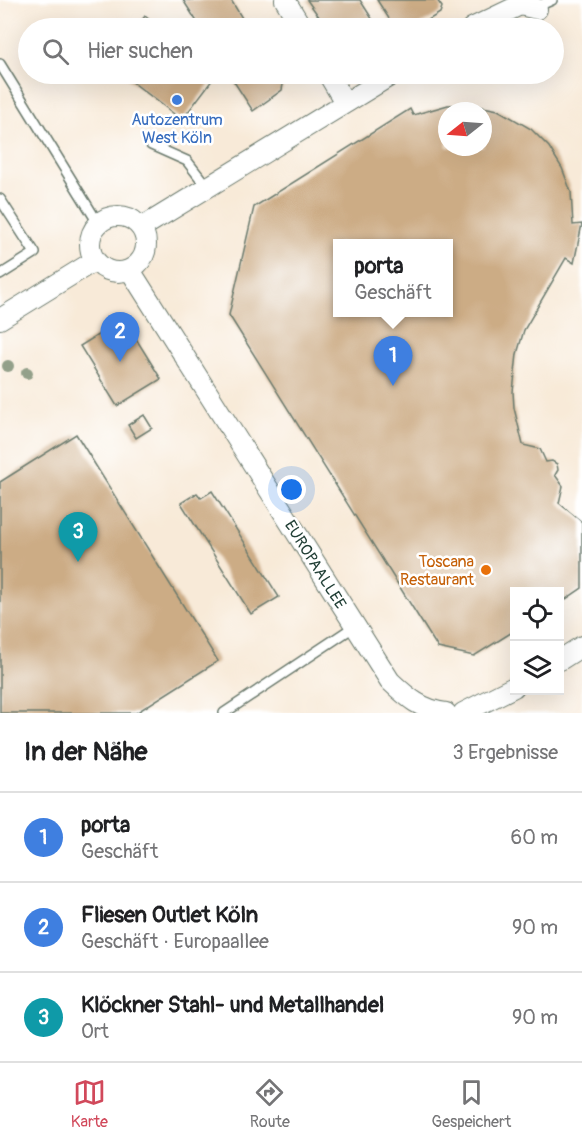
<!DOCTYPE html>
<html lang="de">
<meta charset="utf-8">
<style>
:root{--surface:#fff;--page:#f6f6f6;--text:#202124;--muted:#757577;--line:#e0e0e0;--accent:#d1495b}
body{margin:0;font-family:Pangolin,sans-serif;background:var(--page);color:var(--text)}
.controls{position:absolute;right:18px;bottom:18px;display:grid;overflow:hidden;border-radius:0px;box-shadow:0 6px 24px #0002}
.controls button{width:54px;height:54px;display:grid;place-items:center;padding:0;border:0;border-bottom:2px solid var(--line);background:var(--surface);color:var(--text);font:30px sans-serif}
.compass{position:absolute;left:438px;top:102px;width:54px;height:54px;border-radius:50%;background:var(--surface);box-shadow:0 6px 24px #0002;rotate:253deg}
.you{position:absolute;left:292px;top:490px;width:21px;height:21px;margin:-15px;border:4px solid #fff;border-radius:50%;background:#1a73e8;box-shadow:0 0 0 9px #1a73e833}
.badge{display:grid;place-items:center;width:39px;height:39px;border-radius:50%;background:var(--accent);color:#fff;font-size:20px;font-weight:700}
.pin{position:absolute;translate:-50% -50px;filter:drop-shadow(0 2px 3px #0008)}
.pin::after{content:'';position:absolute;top:32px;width:21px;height:18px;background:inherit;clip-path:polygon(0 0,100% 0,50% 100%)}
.popup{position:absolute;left:333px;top:239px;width:120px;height:78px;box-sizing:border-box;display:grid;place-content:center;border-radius:0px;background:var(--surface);filter:drop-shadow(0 2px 4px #0005);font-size:20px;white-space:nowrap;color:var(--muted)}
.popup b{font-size:22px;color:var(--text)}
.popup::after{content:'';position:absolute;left:50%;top:100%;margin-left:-12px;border:12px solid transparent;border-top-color:var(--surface)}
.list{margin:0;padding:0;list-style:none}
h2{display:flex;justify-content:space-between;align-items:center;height:78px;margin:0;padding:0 24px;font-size:26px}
h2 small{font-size:20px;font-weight:400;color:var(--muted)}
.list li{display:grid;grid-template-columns:39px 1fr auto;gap:18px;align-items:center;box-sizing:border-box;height:90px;padding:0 24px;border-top:2px solid var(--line)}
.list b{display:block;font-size:22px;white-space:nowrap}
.list p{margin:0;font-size:20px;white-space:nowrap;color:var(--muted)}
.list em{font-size:20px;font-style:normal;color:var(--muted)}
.icon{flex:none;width:33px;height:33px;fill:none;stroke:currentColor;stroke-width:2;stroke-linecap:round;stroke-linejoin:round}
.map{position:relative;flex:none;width:582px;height:713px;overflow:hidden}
.search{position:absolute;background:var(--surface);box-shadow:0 6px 24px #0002;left:18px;right:18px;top:18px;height:66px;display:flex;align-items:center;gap:15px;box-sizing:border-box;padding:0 21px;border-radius:33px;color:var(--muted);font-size:22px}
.sheet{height:348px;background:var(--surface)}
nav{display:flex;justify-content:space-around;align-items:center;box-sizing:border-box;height:84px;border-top:2px solid var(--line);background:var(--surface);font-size:16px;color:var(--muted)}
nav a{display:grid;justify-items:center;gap:3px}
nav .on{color:var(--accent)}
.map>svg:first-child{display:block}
</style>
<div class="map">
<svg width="582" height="713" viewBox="0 0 582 713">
<rect width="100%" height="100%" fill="#fff"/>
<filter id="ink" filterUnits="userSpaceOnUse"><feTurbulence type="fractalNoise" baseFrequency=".0167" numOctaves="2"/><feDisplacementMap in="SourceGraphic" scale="12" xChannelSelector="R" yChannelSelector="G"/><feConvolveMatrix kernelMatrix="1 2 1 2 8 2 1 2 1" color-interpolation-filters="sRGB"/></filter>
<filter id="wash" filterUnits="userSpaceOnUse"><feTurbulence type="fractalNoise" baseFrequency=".008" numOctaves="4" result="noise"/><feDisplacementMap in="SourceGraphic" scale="24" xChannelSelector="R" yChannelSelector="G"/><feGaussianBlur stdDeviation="1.35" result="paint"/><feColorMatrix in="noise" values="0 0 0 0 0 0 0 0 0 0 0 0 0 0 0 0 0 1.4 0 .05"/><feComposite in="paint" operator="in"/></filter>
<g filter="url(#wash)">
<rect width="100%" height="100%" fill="#f8ead8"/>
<g id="blocks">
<path fill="#ccac85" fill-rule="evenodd" d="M183,0H231L248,28H201Z
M307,0H360L378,28H327Z
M377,0H437L442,7L440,13L415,28H395Z
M145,16L157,26L155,28H136Z
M122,74H206L213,79L182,120Z
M229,74H277L283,84L282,90L253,111Z
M448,105H473L498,110L531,129L549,147L562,168L571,192L573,225L582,224L574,263L566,258L524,330L517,354L513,392L514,408L523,445L540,449L546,462L552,461L557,464L558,470L555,475L563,486L559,503L582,522V588L560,603V592H514V631L474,656L438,648L229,315L254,207L410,109L413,115ZM447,111H483V147H447ZM338,243H448V312H338Z
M117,323L128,326L161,379L117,406L80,346Z
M144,415L152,428L136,438L128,425Z
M76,434L218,661L136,713H0V482Z
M212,491L279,597L251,614L181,503L197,493L201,498Z"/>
</g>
</g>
<g filter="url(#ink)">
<use href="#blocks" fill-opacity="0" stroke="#6b7a6d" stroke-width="1.5"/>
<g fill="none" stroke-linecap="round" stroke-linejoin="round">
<g stroke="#6b7a6d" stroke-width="12">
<path id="lane" d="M536,7L552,0
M0,64L98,223
M151,145L187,161L208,188
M0,199L35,253L0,275
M224,713L355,626"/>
</g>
<g stroke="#6b7a6d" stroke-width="22">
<path id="street" d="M285,0L302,28
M472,28L520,5L537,9
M328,74L344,101
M90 244a28 28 0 1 1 56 0a28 28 0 1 1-56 0Z
M141,228L393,74
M130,270L390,681C407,697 421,710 446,713
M0,319L94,261
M560,660L582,646
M463,713L514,687"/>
</g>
<use href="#lane" stroke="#fff" stroke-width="9"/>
<use href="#street" stroke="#fff" stroke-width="20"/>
</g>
<g fill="#93a08a">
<circle cx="8" cy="366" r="6"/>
<circle cx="27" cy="373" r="6"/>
</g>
</g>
<circle fill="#3f7fe0" stroke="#fff" stroke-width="2" cx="177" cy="100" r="6"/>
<circle fill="#e8710a" stroke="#fff" stroke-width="2" cx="486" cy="570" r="6"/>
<g text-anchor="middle" stroke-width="5" stroke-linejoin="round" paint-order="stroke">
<g font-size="16" fill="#366cbe" stroke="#fff">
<text x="177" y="125">Autozentrum<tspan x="177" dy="18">West Köln</tspan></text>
</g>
<g font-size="16" fill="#c56008" stroke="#fff" text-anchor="end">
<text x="474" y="567">Toscana<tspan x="474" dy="18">Restaurant</tspan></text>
</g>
<g font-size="16" fill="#1f3d34" stroke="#fff">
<text transform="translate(316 564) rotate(58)" y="6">EUROPAALLEE</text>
</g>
</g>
</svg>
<div class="controls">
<button><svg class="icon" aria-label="locate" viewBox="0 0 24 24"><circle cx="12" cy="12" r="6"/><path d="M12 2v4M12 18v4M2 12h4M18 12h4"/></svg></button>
<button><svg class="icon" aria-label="layers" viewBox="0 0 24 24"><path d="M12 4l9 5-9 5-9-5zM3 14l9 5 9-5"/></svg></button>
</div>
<svg class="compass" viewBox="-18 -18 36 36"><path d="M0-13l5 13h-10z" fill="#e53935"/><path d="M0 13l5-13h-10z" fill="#757577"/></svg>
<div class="you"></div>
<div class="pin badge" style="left:393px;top:386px;background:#3f7fe0">1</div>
<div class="popup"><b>porta</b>Geschäft</div>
<div class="pin badge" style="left:120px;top:362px;background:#3f7fe0">2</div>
<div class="pin badge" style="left:78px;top:562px;background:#0f9aa8">3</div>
<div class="search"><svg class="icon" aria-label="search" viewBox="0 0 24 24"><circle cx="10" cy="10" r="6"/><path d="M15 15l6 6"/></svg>Hier suchen</div>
</div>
<section class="sheet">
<h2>In der Nähe<small>3 Ergebnisse</small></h2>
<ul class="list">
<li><span class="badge" style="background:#3f7fe0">1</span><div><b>porta</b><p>Geschäft</p></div><em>60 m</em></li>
<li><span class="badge" style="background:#3f7fe0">2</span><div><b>Fliesen Outlet Köln</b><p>Geschäft · Europaallee</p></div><em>90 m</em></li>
<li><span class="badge" style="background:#0f9aa8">3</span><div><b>Klöckner Stahl- und Metallhandel</b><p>Ort</p></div><em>90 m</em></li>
</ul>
</section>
<nav>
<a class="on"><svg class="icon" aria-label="map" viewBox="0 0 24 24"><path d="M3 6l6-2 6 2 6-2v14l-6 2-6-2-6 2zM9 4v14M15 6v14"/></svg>Karte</a>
<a><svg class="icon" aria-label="directions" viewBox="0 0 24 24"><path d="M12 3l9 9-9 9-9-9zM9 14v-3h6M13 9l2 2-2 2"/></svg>Route</a>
<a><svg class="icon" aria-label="saved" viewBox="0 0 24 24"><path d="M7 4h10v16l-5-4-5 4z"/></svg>Gespeichert</a>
</nav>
